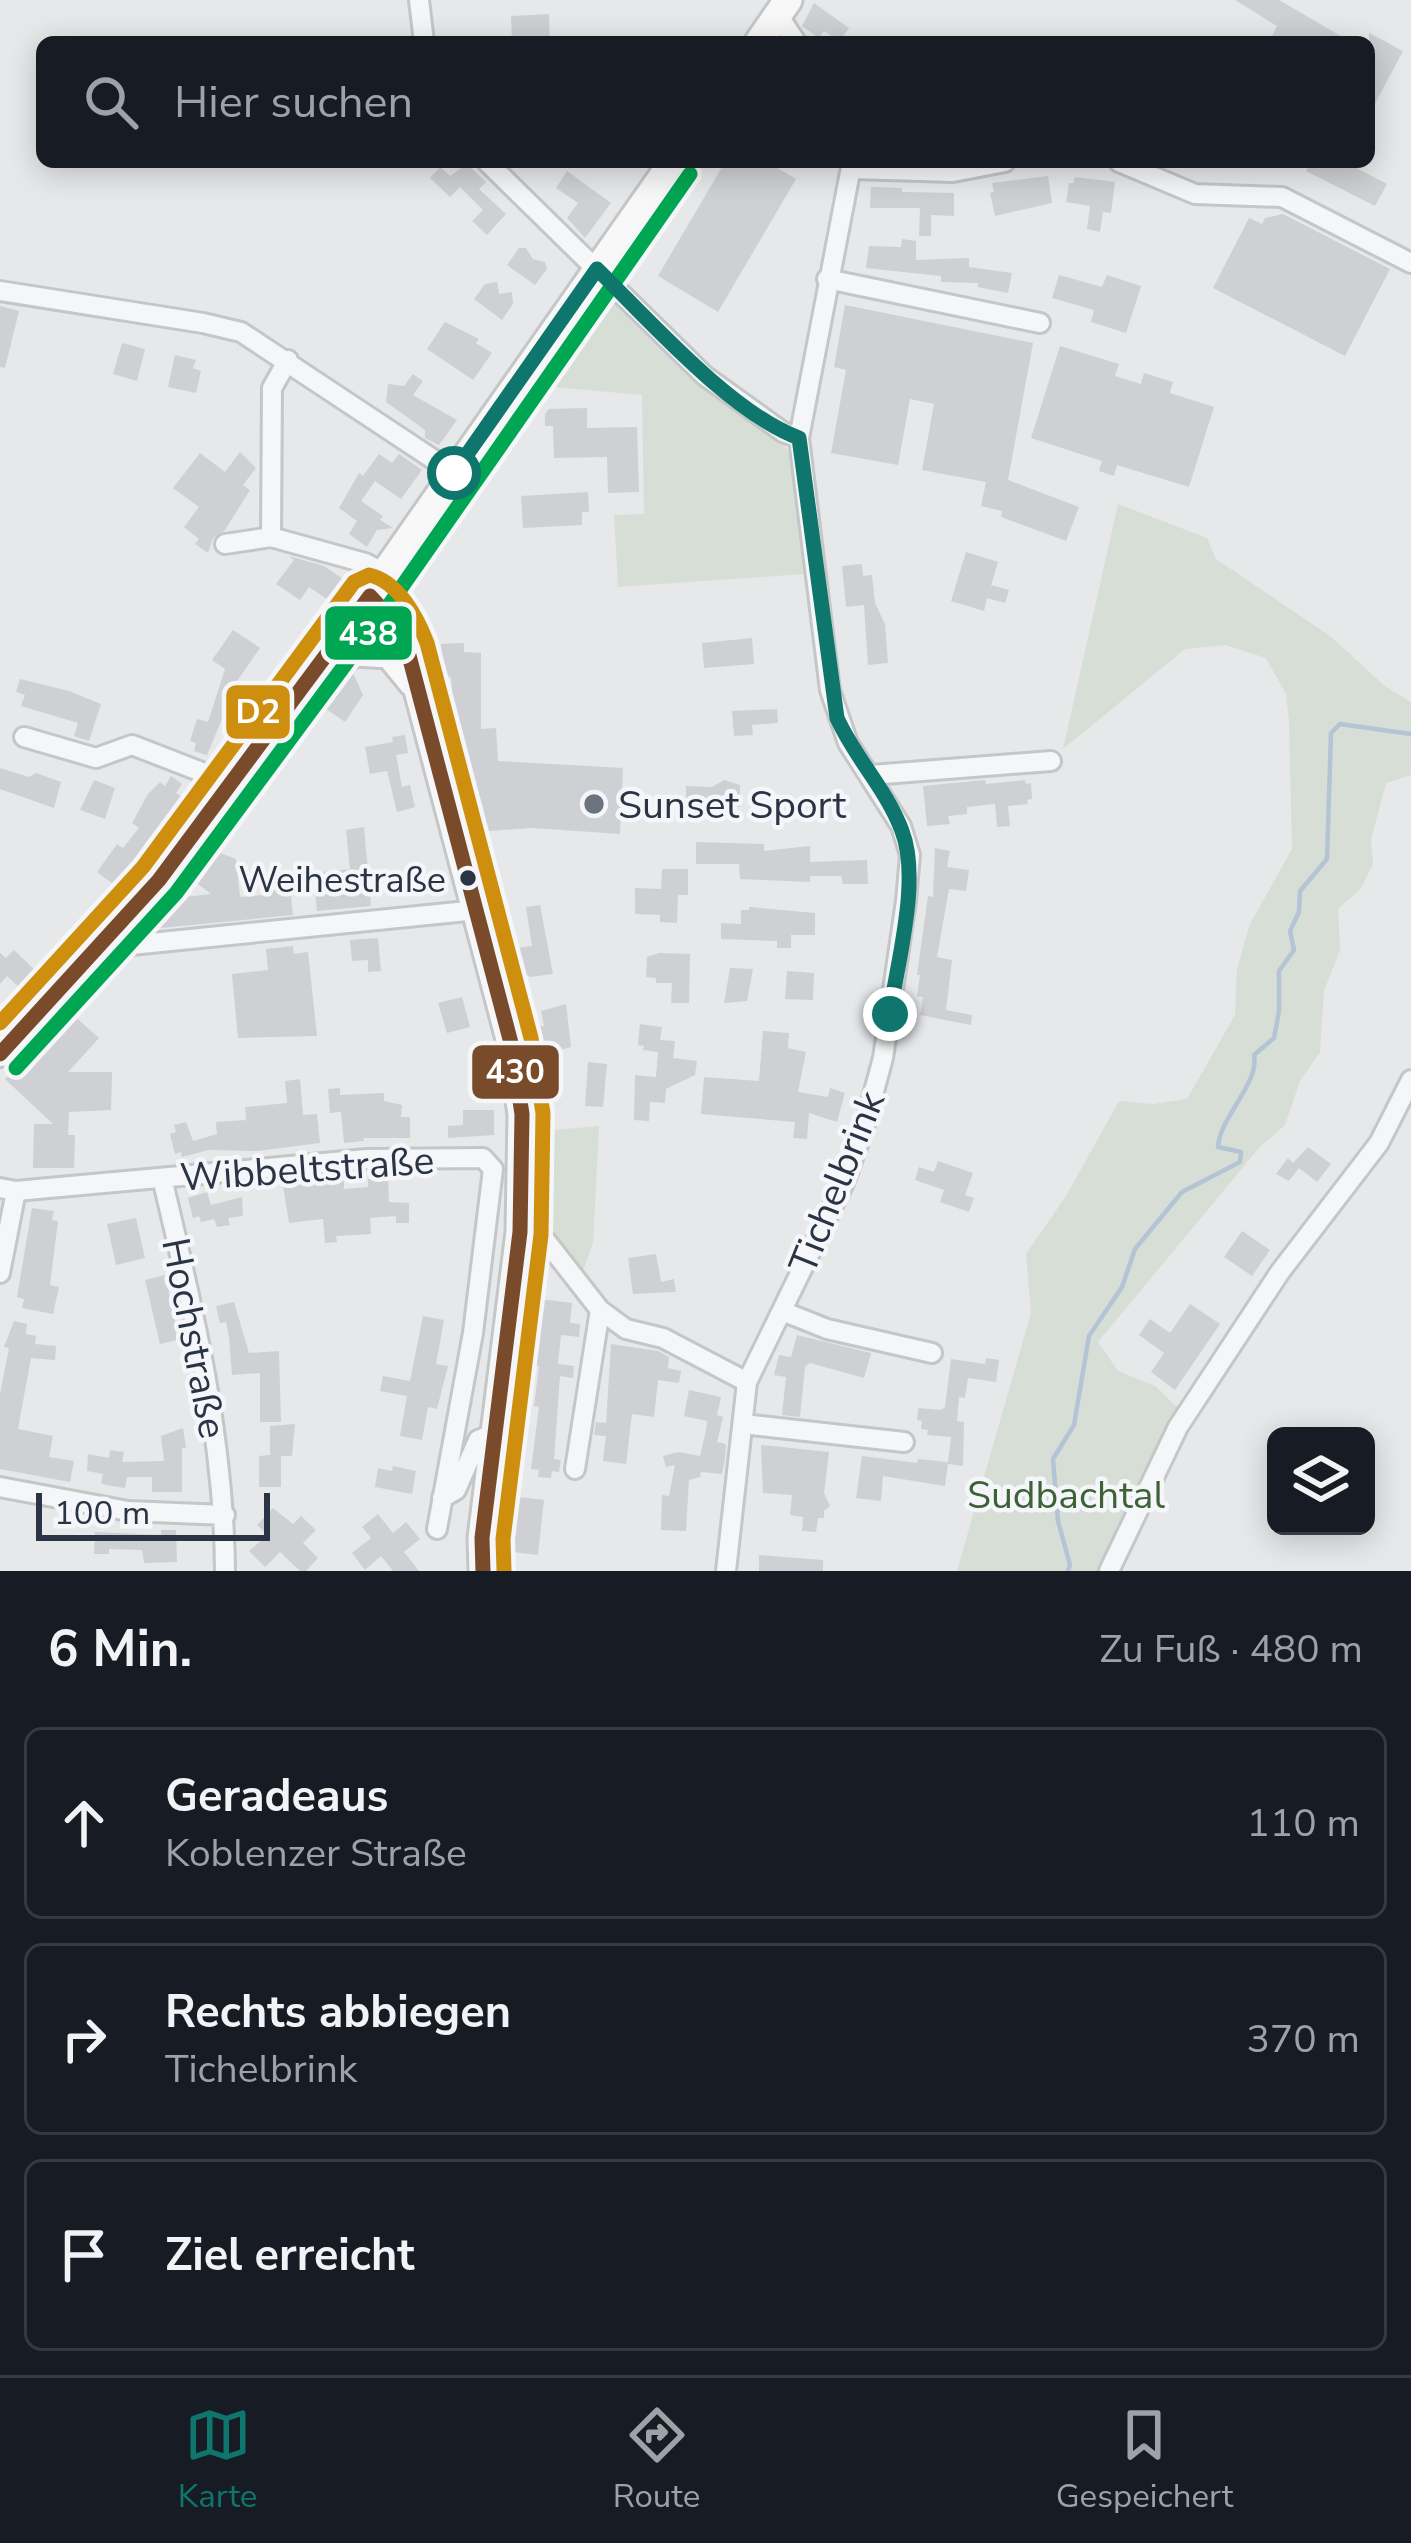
<!DOCTYPE html>
<html lang="de">
<meta charset="utf-8">
<style>
:root{--surface:#171b24;--page:#20242c;--text:#f1f3f6;--muted:#9ea1a6;--line:#363941;--accent:#0f766e}
body{margin:0;font-family:"Nunito Sans",sans-serif;background:var(--page);color:var(--text)}
.controls{position:absolute;right:36px;bottom:36px;display:grid;overflow:hidden;border-radius:18px;box-shadow:0 6px 30px #0003}
.controls button{width:108px;height:108px;display:grid;place-items:center;padding:0;border:0;border-bottom:3px solid var(--line);background:var(--surface);color:var(--text);font:60px sans-serif}
.scale{position:absolute;left:36px;bottom:30px;width:234px;box-sizing:border-box;padding-left:12px;border:6px solid #2b3445;border-top:0;font-size:33px;line-height:42px;white-space:nowrap;color:#2b3445;-webkit-text-stroke:9px #f4f6f9;paint-order:stroke}
.stop{position:absolute;width:36px;height:36px;margin:-27px;border:9px solid #0f766e;border-radius:50%;background:#fff}
.stop.end{background:#0f766e;border-color:#fff;box-shadow:0 3px 12px #0008}
.list{margin:0;padding:0;list-style:none}
h2{display:flex;justify-content:space-between;align-items:center;height:156px;margin:0;padding:0 48px;font-size:51px}
h2 small{font-size:39px;font-weight:400;color:var(--muted)}
.list li{display:grid;grid-template-columns:78px 1fr auto;gap:36px;align-items:center;box-sizing:border-box;height:192px;margin:0 24px 24px;padding:0 24px;border:3px solid var(--line);border-radius:18px}
.list b{display:block;font-size:45px;white-space:nowrap}
.list p{margin:0;font-size:39px;white-space:nowrap;color:var(--muted)}
.list em{font-size:39px;font-style:normal;color:var(--muted)}
.icon{flex:none;width:66px;height:66px;fill:none;stroke:currentColor;stroke-width:2;stroke-linecap:round;stroke-linejoin:round}
.map{position:relative;flex:none;width:1411px;height:1571px;overflow:hidden}
.search{position:absolute;background:var(--surface);box-shadow:0 6px 30px #0003;left:36px;right:36px;top:36px;height:132px;display:flex;align-items:center;gap:30px;box-sizing:border-box;padding:0 42px;border-radius:18px;color:var(--muted);font-size:45px}
.sheet{height:804px;background:var(--surface)}
nav{display:flex;justify-content:space-around;align-items:center;box-sizing:border-box;height:168px;border-top:3px solid var(--line);background:var(--surface);font-size:33px;color:var(--muted)}
nav a{display:grid;justify-items:center;gap:6px}
nav .on{color:var(--accent)}
.map>svg:first-child{display:block}
</style>
<div class="map">
<svg width="1411" height="1571" viewBox="0 0 1411 1571">
<rect width="100%" height="100%" fill="#e6e8ea"/>
<path fill="#d6ded6" d="M602,292L700,380L779,439L792,456L804,574L618,587L614,515L644,514L642,395L533,385Z
M1118,504L1207,538L1216,559L1330,636L1385,686L1411,702V775L1386,783L1371,840L1373,864L1361,888L1338,909L1340,950L1324,991L1320,1052L1300,1081L1285,1125L1259,1148L1098,1342L1118,1371L1155,1386L1178,1408L1100,1571H957L1031,1313L1026,1254L1066,1196L1119,1101L1153,1104L1187,1099L1235,1015L1237,969L1250,924L1292,849L1289,720L1286,694L1266,658L1225,645L1185,649L1063,749Z
M599,1126L593,1243L581,1276L535,1218L544,1169L543,1131Z"/>
<g fill="none" stroke-linecap="round" stroke-linejoin="round">
<path stroke="#b4c4d5" stroke-width="4.5" d="M1068,1571L1070,1565L1058,1521L1053,1459L1074,1425L1089,1336L1122,1287L1135,1249L1182,1192L1240,1162L1241,1152L1218,1147C1219,1118 1260,1083 1254,1055L1274,1038L1279,1011V971L1294,950L1290,931L1299,912L1300,891L1327,859L1331,733L1340,724L1411,734"/>
</g>
<path fill="#ced0d3" d="M1235,0H1279L1351,42H1269L1277,26Z
M814,3L849,28L840,41L824,31L819,38L802,26Z
M549,14L550,42H512L511,16Z
M1369,33L1403,51L1369,115Z
M725,162H767L796,179L718,312L658,276Z
M1310,162H1345L1387,184L1375,206L1306,171Z
M467,164L486,182L479,189L506,214L487,235L472,221L483,210L460,187L450,197L430,178L440,167L450,176Z
M567,171L611,203L585,238L567,218L578,203L556,188Z
M1048,176L1052,203L995,216L990,193L994,192L992,183Z
M1075,177L1115,182L1111,213L1103,212L1100,232L1087,229L1090,206L1066,202L1069,183H1073Z
M871,187L902,188V192L954,193V216L931,215V236H919L920,208H870Z
M1283,214L1390,269L1345,356L1213,288L1249,218L1262,224L1265,218Z
M902,239L916,241V260L969,258V267L1012,273L1008,293L978,287V283L941,282V276L866,268L869,246L901,247Z
M519,248H526L533,259L545,262L547,269L535,285L507,265Z
M1059,275L1102,287L1107,275L1141,286L1126,333L1091,322L1094,310L1052,298Z
M497,282L499,294L512,292L513,304L502,320L474,299L485,284Z
M845,305L1033,343L1008,480L1079,507L1066,541L1001,517L1002,511L981,506L986,482L922,470L934,404L910,399L898,465L831,453L846,370L834,367Z
M0,306L19,311L5,368L0,367Z
M445,322L479,339L476,343L492,353L473,380L427,349Z
M122,343L145,349L137,381L113,374Z
M1060,346L1119,364L1115,376L1141,384L1144,373L1173,382L1170,393L1214,407L1189,487L1117,465L1114,476L1099,471L1102,461L1031,438Z
M175,355L196,360L193,368L201,371L196,393L168,387Z
M413,374L423,381L413,395L457,420L439,445L425,438V430L386,402L388,384L404,386Z
M587,408V428L637,427L639,492L608,493L607,457L554,458L553,426H545V414L549,409Z
M240,452L256,468L243,485L250,490L225,530L213,538L208,553L195,544L199,539L184,527L199,507L173,488L200,453L225,472Z
M379,454L392,463L399,454L422,470L401,499L375,481L361,501L383,516L380,520L393,528L377,530L367,547L349,534L357,521L339,508L359,473L363,476Z
M588,492L589,512H582V525L523,528L521,496Z
M966,552L998,562L991,585L1009,590L1005,603L987,598L984,611L951,601Z
M289,556L324,566L349,583L334,604L309,587L300,600L276,584L294,560Z
M862,564L863,576L872,575L875,603L885,624L888,663L868,665L864,605L846,607L842,566Z
M233,630L260,648L231,690L244,694L237,717L233,715L231,722L222,719L207,755L194,751L196,743L190,741L197,719L208,722L225,669L212,660Z
M752,638L754,664L704,668L702,643Z
M464,643V652L481,653V729L496,728L498,761L623,768L620,834L532,828L474,832L455,759L461,760L460,723H455L451,678L443,673L442,661L441,644Z
M353,673L363,695L345,722L325,708L341,684L338,680Z
M20,679L69,691L101,704L89,741L74,736L78,723L21,706L25,695L16,692Z
M777,709L778,723L752,725L753,735L734,736L732,711Z
M405,735L408,753L396,755L402,787L410,785L415,807L397,812L387,771L370,774L365,747L393,742L392,737Z
M0,768L29,777L36,773L61,782L54,808L0,789Z
M171,776L182,784L176,793L183,798L155,838L151,836L136,857L142,862L121,890L97,872L117,844L123,848L139,828L132,823L148,794L160,782L165,786Z
M94,780L115,788L105,819L80,810Z
M724,780L740,785V807L686,804V786L712,787Z
M985,780L986,784L1025,780L1026,784L1031,783L1032,799L1027,800L1028,804L1008,806L1010,826L997,827L995,804L967,807V814L948,816L950,824L927,826L923,786Z
M364,827L371,906L317,911L313,873L350,869L346,830Z
M696,842L764,844V851L810,846V862L867,860L868,884H843L841,876H810V882L740,879L739,864H696Z
M935,848L950,851L947,867L969,870L966,891L949,889L937,957L952,960L946,1010L972,1015L971,1025L920,1015L923,997L917,996L920,975H917L928,896L933,897Z
M215,851L236,859L240,897L264,895L263,889L290,886L293,915L151,929L176,898L211,894L194,881Z
M662,869H688V895H678L677,923L660,922V915L635,914V888L661,889Z
M540,905L553,974L530,977L522,971L520,957L510,949L532,946L526,907Z
M749,907L815,913V935H791V948H777V941L721,939V923L741,924V910H749Z
M378,938L381,971L368,972V960L352,961L350,940Z
M293,946L294,954L308,952L317,1036L238,1038L232,974L268,970L266,949Z
M14,950L39,974L23,991L7,976L0,984V953L6,958Z
M659,953L690,954L689,1003H671L672,983H656V978L646,977L647,957Z
M730,968L753,969L747,1001L724,1003Z
M787,971L814,973L813,1000L785,999Z
M462,997L470,1027L447,1033L438,1003Z
M566,1004L571,1047L544,1054L537,1027L544,1026L541,1011Z
M71,1013L99,1038L68,1072H112L111,1110L69,1112L68,1135H75L74,1168H33L34,1124H53L5,1079L26,1057L29,1061Z
M640,1024L662,1027L660,1040L675,1041L673,1058L697,1061L695,1075L666,1089L665,1103L650,1102L649,1121L634,1120L635,1075L656,1077L658,1052L643,1050L644,1046L638,1045Z
M763,1031L789,1033L788,1048L806,1052L798,1092L828,1097L830,1088L845,1093L837,1122L809,1113L807,1139L793,1138L795,1122L701,1114L704,1077L759,1081Z
M588,1062L607,1064L603,1107L585,1106Z
M300,1079L303,1115L317,1114L320,1143L258,1151L209,1150L182,1157L181,1152L175,1154L170,1134L176,1132L174,1125L186,1122L193,1141L217,1134L216,1122L246,1120L245,1107L287,1103L285,1081Z
M340,1088V1095L384,1093V1101L402,1105L401,1117H410V1138H363L364,1141L344,1143L341,1112L330,1113L328,1089Z
M463,1110H494V1135L448,1138V1126L463,1125Z
M1308,1147L1331,1164L1317,1182L1299,1168L1289,1181L1276,1174L1288,1158L1293,1163Z
M938,1161L973,1173L965,1195L974,1198L969,1212L940,1202L944,1190L915,1180L919,1167L934,1172Z
M388,1178L389,1202L409,1203V1223H396V1216L370,1218L371,1234L336,1236L337,1242L325,1243L323,1219L289,1223L283,1186L344,1181V1189L368,1187V1179Z
M207,1192L211,1205L242,1197L243,1216L228,1218L230,1225L217,1227L214,1219L201,1222L199,1216L193,1218L188,1198Z
M32,1208L54,1211L52,1220L58,1221L50,1285L59,1287L53,1314L22,1308L24,1299L17,1297Z
M136,1218L145,1258L116,1265L107,1224Z
M1242,1231L1270,1250L1252,1276L1224,1257Z
M656,1254L661,1282L674,1279L676,1292L633,1294L628,1258Z
M165,1275L178,1334L177,1340L160,1344L145,1280Z
M539,1299L572,1303L570,1323L580,1324L579,1337L561,1335L558,1364L574,1366L573,1378L560,1376L554,1459L561,1460L559,1472L552,1471L551,1478L538,1477L539,1470L531,1469L539,1407L534,1406L539,1366H535Z
M234,1302L249,1353L279,1351L281,1422H260V1373L232,1375L229,1337L226,1322L220,1323L216,1306Z
M1190,1304L1220,1324L1175,1390L1151,1372L1164,1353L1139,1335L1150,1319L1170,1333Z
M423,1316L444,1320L436,1364L448,1366L437,1409L428,1407L422,1440L400,1436L407,1396L380,1391L383,1376L410,1381Z
M14,1321L27,1324L26,1334L36,1336L35,1344L56,1346L55,1360L31,1358L18,1429L53,1436L49,1457L74,1461L70,1482L0,1469V1394L9,1348L4,1347Z
M797,1335L871,1353L864,1378L810,1363L805,1367L800,1417L782,1415L786,1377L774,1375L779,1355L791,1357Z
M611,1344L658,1351L669,1357L668,1368L681,1371L679,1383L658,1380L654,1417L632,1414L626,1464L603,1461L606,1436L594,1435L596,1422L606,1423Z
M986,1358L999,1360L996,1382L968,1378L965,1398L959,1397L957,1421L964,1422L963,1466L948,1464L945,1486L883,1476L881,1501L856,1498L862,1456L917,1463L918,1459L948,1462L951,1437L927,1435L928,1430L921,1429L922,1421L917,1420L918,1408L941,1410L945,1407L951,1359L985,1364Z
M689,1390L721,1397L717,1415L723,1417L717,1442L726,1444L725,1459L722,1474L701,1472L700,1477L689,1480L686,1531L661,1530L662,1495L669,1496L675,1465L666,1467L663,1456L678,1452L700,1456L706,1430L707,1421L684,1416Z
M295,1424L292,1456H281V1487H259V1456L270,1455V1426Z
M183,1428L186,1448H182V1492H152V1477H127L125,1488L106,1485L101,1483L103,1474L87,1471L88,1454L109,1458L110,1450L124,1452L122,1462L164,1461L161,1436Z
M761,1445L829,1452L824,1493L830,1506L824,1511V1518H818L816,1532L802,1531L803,1517L790,1515L792,1495L763,1493Z
M393,1466L416,1471L412,1494L375,1487L378,1468L392,1471Z
M519,1497L544,1500L538,1555L513,1552Z
M273,1508L293,1524L301,1516L316,1530L303,1543L318,1558L306,1571H300L280,1552L265,1567L249,1551L268,1535L257,1525Z
M378,1514L393,1533L406,1522L420,1539L404,1552L419,1571H393L381,1556L365,1570L352,1553L371,1538L362,1527Z
M161,1530H176L177,1562L144,1563L142,1550L109,1549V1554H94L95,1532L161,1535Z
M759,1555L823,1560V1571H759Z"/>
<g fill="none" stroke-linecap="round" stroke-linejoin="round">
<g stroke="#c4c6c8" stroke-width="24">
<path id="minor" d="M419,0L424,42
M778,15L796,42
M487,162L705,376L783,432L799,438
M1119,162L1195,194L1282,197L1411,263
M853,169L953,172L1005,162
M827,279L1040,323
M0,291L203,323L241,332L454,473
M271,537L272,388L288,360
M225,544L271,537L365,563L386,574
M24,737L96,758L132,745L230,783
M871,775L1051,761
M109,937L131,945L477,910
M162,1178C193,1308 224,1436 225,1571
M0,1188L16,1191L367,1159L483,1158L493,1169L473,1333L437,1529
M520,1232L546,1241L600,1310L626,1329L663,1338L747,1382
M0,1273L16,1191
M782,1311L827,1329L932,1353
M743,1424L904,1442
M575,1469L600,1310
M0,1487L128,1511L225,1515
M442,1498L456,1490L478,1440L495,1433
M726,1571L747,1382L844,1183L864,1128L883,1058L906,901L910,855L901,826L848,743L830,690L799,438L852,162
M1109,1571L1178,1427L1280,1272L1379,1143L1411,1080"/>
</g>
<g stroke="#c4c6c8" stroke-width="30">
<path id="tertiary" d="M0,1054L159,880L351,621"/>
</g>
<g stroke="#c4c6c8" stroke-width="33">
<path id="secondary" d="M759,42L788,0
M370,596L396,624L407,648L511,1043L522,1114L520,1232L482,1538L483,1571
M314,671L356,652L389,654
M412,682L389,654L351,621L673,162"/>
</g>
<use href="#minor" stroke="#f5f6f7" stroke-width="18"/>
<use href="#tertiary" stroke="#f5f6f7" stroke-width="24"/>
<use href="#secondary" stroke="#f8f8f8" stroke-width="27"/>
<g stroke="#f4f6f9" stroke-width="24">
<path id="bus-1" d="M370,596L396,624L407,648L511,1043L522,1114L520,1232L482,1538L483,1571
M0,1054L159,880L370,596"/>
</g>
<g stroke="#f4f6f9" stroke-width="24">
<path id="bus-2" d="M16,1068L176,893L387,608L690,174"/>
</g>
<g stroke="#f4f6f9" stroke-width="24">
<path id="bus-3" d="M0,1023L143,867L354,582L369,575C398,581 417,617 427,643L531,1038L543,1113L541,1235L503,1539L504,1570"/>
</g>
<use href="#bus-1" stroke="#7a4b2a" stroke-width="15"/>
<use href="#bus-2" stroke="#00a651" stroke-width="15"/>
<use href="#bus-3" stroke="#ce8f0e" stroke-width="15"/>
</g>
<g fill="none" stroke-linecap="round" stroke-linejoin="round">
<path stroke="#0f766e" stroke-width="15" d="M454,473L597,269C649,320 731,413 799,438L837,718C855,758 887,790 902,831C921,880 897,962 890,1014"/>
</g>
<circle fill="#6c737f" stroke="#f4f6f9" stroke-width="4.5" cx="594" cy="804" r="12"/>
<circle fill="#2b3445" stroke="#f4f6f9" stroke-width="4.5" cx="468" cy="878" r="10"/>
<g text-anchor="middle" stroke-width="9" stroke-linejoin="round" paint-order="stroke">
<g font-size="36" fill="#2b3445" stroke="#f4f6f9" text-anchor="end">
<text x="446" y="892">Weihestraße</text>
</g>
<g font-size="39" fill="#2b3445" stroke="#f4f6f9" text-anchor="start">
<text x="618" y="818">Sunset Sport</text>
</g>
<g font-size="39" fill="#2b3445" stroke="#f4f6f9">
<text transform="translate(307 1168) rotate(-4)" y="14">Wibbeltstraße</text>
<text transform="translate(836 1182) rotate(-68)" y="14">Tichelbrink</text>
<text transform="translate(195 1338) rotate(79)" y="14">Hochstraße</text>
</g>
<g font-size="39" fill="#3f6138" stroke="#f4f6f9">
<text x="1066" y="1508">Sudbachtal</text>
</g>
</g>
<g stroke="#f4f6f9" stroke-width="4.5">
<rect x="323" y="604" width="91" height="58" rx="12" fill="#00a651"/>
<rect x="224" y="683" width="68" height="58" rx="12" fill="#ce8f0e"/>
<rect x="470" y="1043" width="91" height="58" rx="12" fill="#7a4b2a"/>
</g>
<g font-size="33" text-anchor="middle" font-weight="bold" fill="#fff">
<text x="368" y="645">438</text>
<text x="258" y="723">D2</text>
<text x="515" y="1083">430</text>
</g>
</svg>
<div class="controls">
<button><svg class="icon" aria-label="layers" viewBox="0 0 24 24"><path d="M12 4l9 5-9 5-9-5zM3 14l9 5 9-5"/></svg></button>
</div>
<div class="scale">100 m</div>
<div class="stop" style="left:454px;top:473px"></div>
<div class="stop end" style="left:890px;top:1014px"></div>
<div class="search"><svg class="icon" aria-label="search" viewBox="0 0 24 24"><circle cx="10" cy="10" r="6"/><path d="M15 15l6 6"/></svg>Hier suchen</div>
</div>
<section class="sheet">
<h2>6 Min.<small>Zu Fuß · 480 m</small></h2>
<ul class="list">
<li><svg class="icon" aria-label="ahead" viewBox="0 0 24 24"><path d="M12 20V5M6 11l6-6 6 6"/></svg><div><b>Geradeaus</b><p>Koblenzer Straße</p></div><em>110 m</em></li>
<li><svg class="icon" aria-label="right" viewBox="0 0 24 24"><path d="M7 20v-9h11M14 6l5 5-5 5"/></svg><div><b>Rechts abbiegen</b><p>Tichelbrink</p></div><em>370 m</em></li>
<li><svg class="icon" aria-label="arrive" viewBox="0 0 24 24"><path d="M6 21V4h12l-3 4 3 4H6"/></svg><div><b>Ziel erreicht</b></div></li>
</ul>
</section>
<nav>
<a class="on"><svg class="icon" aria-label="map" viewBox="0 0 24 24"><path d="M3 6l6-2 6 2 6-2v14l-6 2-6-2-6 2zM9 4v14M15 6v14"/></svg>Karte</a>
<a><svg class="icon" aria-label="directions" viewBox="0 0 24 24"><path d="M12 3l9 9-9 9-9-9zM9 14v-3h6M13 9l2 2-2 2"/></svg>Route</a>
<a><svg class="icon" aria-label="saved" viewBox="0 0 24 24"><path d="M7 4h10v16l-5-4-5 4z"/></svg>Gespeichert</a>
</nav>
